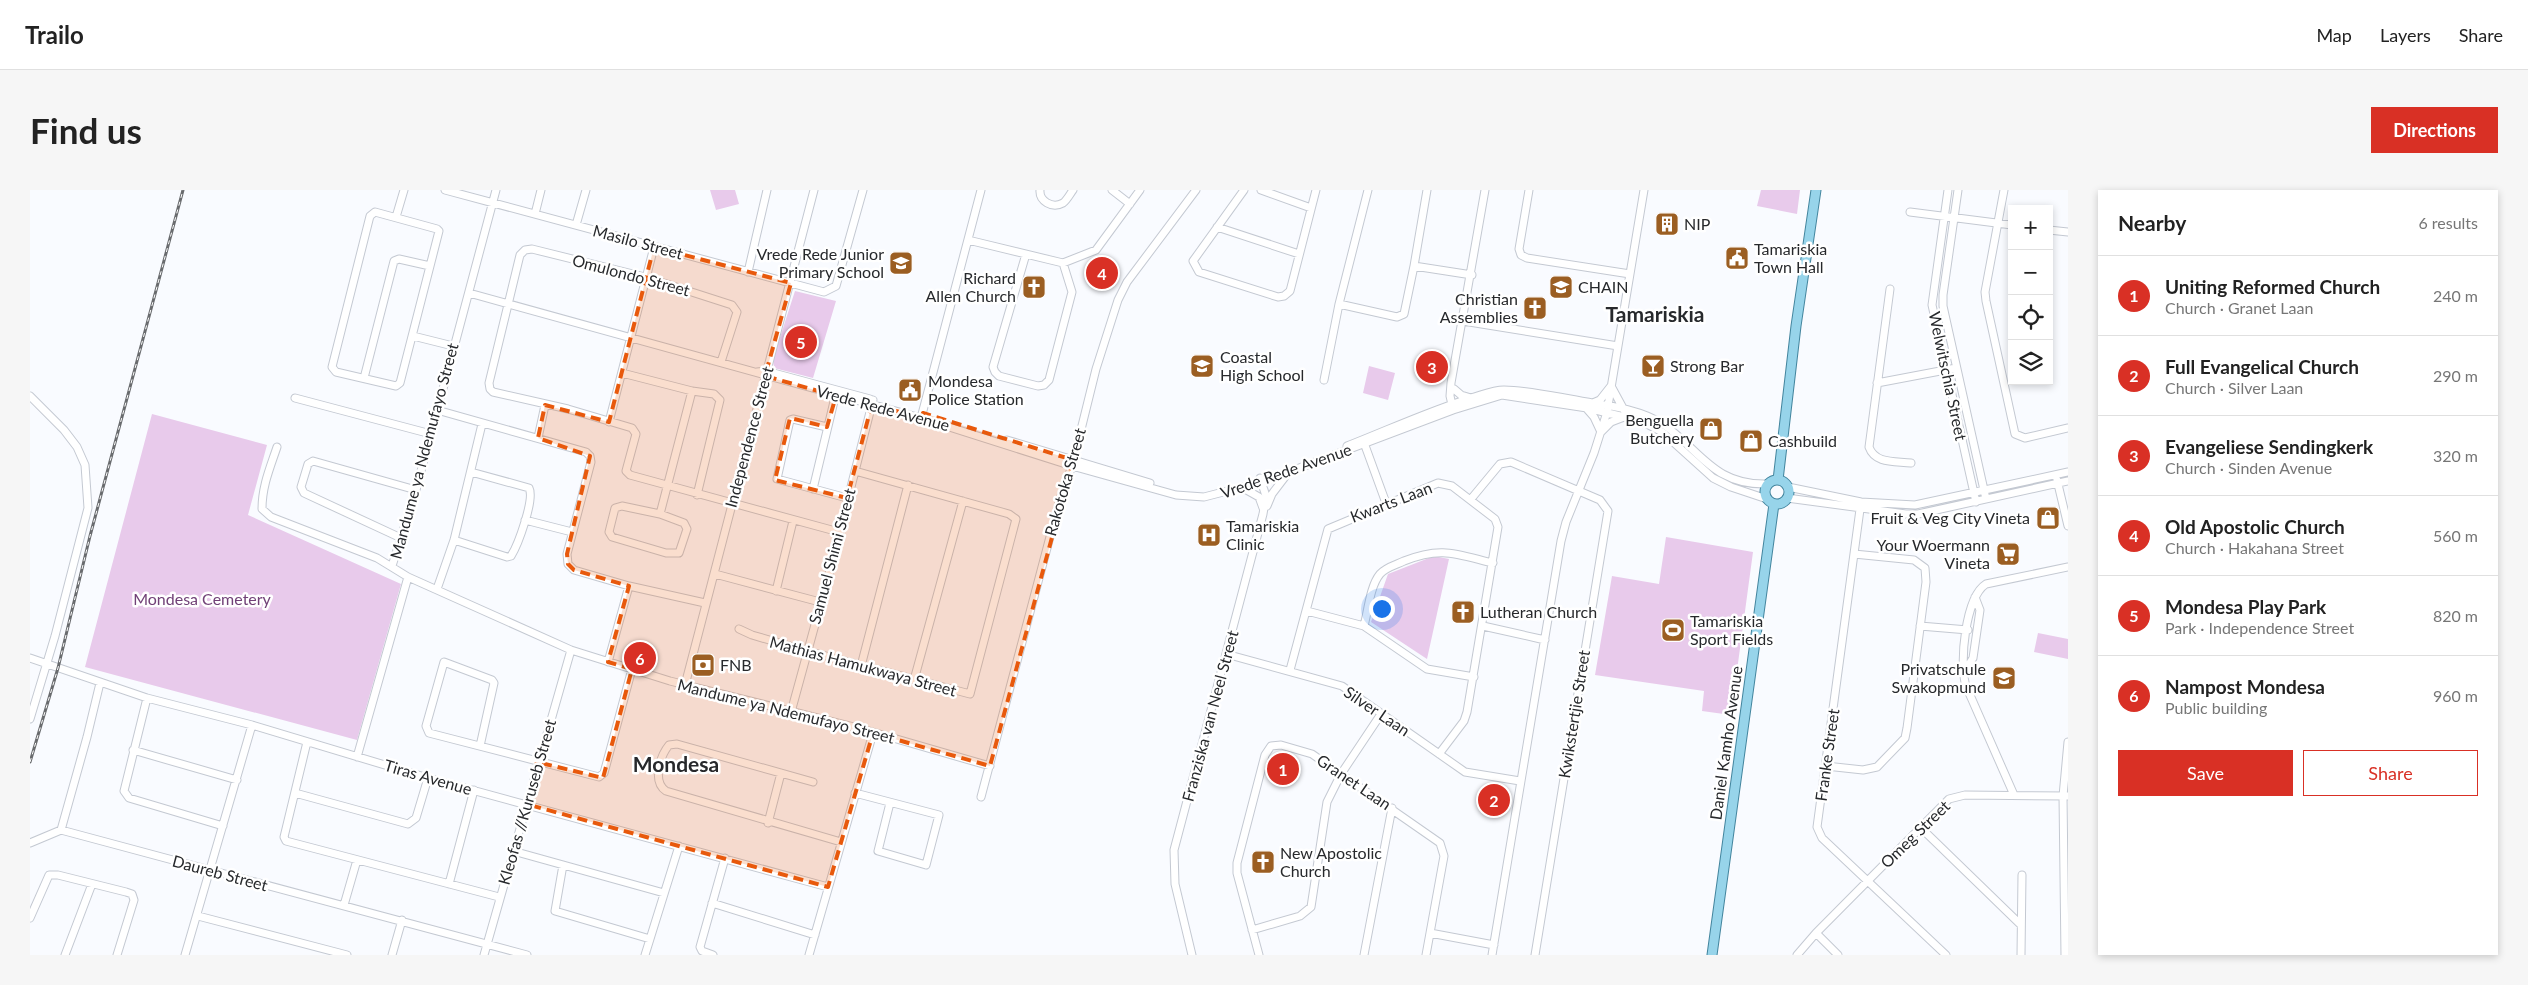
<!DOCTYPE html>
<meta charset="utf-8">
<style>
:root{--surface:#fff;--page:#f6f6f6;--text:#222;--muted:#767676;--line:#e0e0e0;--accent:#d93025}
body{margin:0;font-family:Lato,sans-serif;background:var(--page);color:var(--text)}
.controls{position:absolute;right:15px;top:15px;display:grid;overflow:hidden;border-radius:0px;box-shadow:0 2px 8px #0003}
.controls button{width:45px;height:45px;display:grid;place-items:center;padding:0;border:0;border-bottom:1px solid var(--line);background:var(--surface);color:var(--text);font:25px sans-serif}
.you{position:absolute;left:1351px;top:418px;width:18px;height:18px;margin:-12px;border:4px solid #fff;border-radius:50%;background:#1a73e8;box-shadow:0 0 0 8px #1a73e833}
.badge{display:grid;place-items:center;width:32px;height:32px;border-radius:50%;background:var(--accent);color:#fff;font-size:16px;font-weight:700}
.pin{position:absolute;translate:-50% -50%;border:2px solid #fff;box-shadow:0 1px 5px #0006}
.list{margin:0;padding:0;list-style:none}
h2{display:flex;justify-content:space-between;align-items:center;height:65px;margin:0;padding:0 20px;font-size:21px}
h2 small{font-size:16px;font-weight:400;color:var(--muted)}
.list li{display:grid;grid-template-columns:32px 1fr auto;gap:15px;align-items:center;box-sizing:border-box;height:80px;padding:0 20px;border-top:1px solid var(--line)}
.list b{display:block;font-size:19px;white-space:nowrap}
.list p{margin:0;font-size:16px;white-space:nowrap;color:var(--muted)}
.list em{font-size:16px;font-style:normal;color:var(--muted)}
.actions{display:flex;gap:10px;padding:15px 20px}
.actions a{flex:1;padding:11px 0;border:1px solid var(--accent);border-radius:0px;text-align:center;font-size:18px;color:var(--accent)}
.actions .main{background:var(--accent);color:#fff}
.icon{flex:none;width:28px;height:28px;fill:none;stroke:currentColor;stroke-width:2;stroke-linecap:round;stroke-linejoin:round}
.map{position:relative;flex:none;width:2038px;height:765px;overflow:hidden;border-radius:0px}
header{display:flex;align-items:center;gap:30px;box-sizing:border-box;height:70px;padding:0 25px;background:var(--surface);border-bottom:1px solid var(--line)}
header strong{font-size:24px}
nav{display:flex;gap:28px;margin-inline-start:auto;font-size:18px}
.intro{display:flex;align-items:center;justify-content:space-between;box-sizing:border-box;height:120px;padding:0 30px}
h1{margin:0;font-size:35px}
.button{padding:12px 22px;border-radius:0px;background:var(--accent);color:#fff;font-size:18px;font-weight:700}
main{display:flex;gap:30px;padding:0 30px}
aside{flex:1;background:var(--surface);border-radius:0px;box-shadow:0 2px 8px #0003}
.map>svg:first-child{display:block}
</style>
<header>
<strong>Trailo</strong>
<nav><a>Map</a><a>Layers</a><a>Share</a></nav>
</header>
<div class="intro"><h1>Find us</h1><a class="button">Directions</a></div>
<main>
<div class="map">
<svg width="2038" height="765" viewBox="0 0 2038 765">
<rect width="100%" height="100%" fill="#f9fbff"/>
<path fill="#e8caeb" d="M680,0H705L709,14L686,20Z
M1731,0H1770L1767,24L1727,16Z
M765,101L806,111L783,188L744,178L743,169Z
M1339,176L1365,183L1358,210L1333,203Z
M122,224L237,255L218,325L371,394L327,550L55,477Z
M1636,347L1723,362L1701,525L1672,521L1674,501L1565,485L1582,386L1629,394Z
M1404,366L1419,369L1397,469L1341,432L1358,384Z
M2008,443L2038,449V469L2004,462Z"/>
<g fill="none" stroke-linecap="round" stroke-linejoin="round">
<g stroke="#c4c9d2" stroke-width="9">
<path id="minor" d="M415,0L794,102L806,96L833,0
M1010,0C1009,11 1022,19 1033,13C1037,10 1040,4 1043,0
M1082,0L1100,14
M1214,0L1163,71L1169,82L1248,107L1254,106L1260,101L1286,0
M1231,0L1281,18
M1397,0L1384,76L1442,85
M1499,0L1489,59L1491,65L1497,68L1600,84
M1918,0L1902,115L1946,312
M1928,0L1913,105V116L1956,309
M1974,0L1955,102L1956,111L1985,244L1995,248L2038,238
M345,22L407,39L409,41L370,193L366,196L306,182L302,177L340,26Z
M1880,22L1982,35
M505,24L511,0
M366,27L374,0
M546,35L556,0
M1187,37L1269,64
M2019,40L2038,42
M938,50L1033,73L1066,60L1110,0
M996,64L963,177L965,182L969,186L1008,196L1014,195L1019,190L1042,102L1033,73
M718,82L737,0
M1860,99L1839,257C1845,274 1865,271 1881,273
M439,103L891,228L1042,276L1146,305L1174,307L1232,292L1423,220L1472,205L1557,218L1611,231L1632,242L1683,288L1701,297L1737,309
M1309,114L1367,127L1374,124L1384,76
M1433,131L1588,156
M383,146L423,156
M691,172L707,122L702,115L615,87L502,59L495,60L490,65L459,193L460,199L463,202L538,219L602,238L606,244L596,281L600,285L809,342
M727,182L736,181L840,209
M592,183L662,201L684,204L690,210L667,305
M334,188L364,71L369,69L400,76
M1294,190L1309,114L1338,0
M1847,193L1926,178
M1424,199L1431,205L1441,208
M0,206L34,240L47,257L55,275L58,318L25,446L0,529
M265,208L401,244
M1563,213L1570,210L1581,196L1594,220
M1423,219L1420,206L1421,193L1455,0
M1557,219L1564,227L1571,242L1581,232L1594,227
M407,220L556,262L560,266L561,272L537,364L538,374L544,380L599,396L675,413
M891,228L951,0
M579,232L624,57
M797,237L763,229L760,230L747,289L817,308
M508,248L515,215
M977,250L1120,293
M1333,250L1356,313
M1317,256C1358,240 1399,221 1441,208C1452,205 1463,200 1474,200C1501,200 1530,208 1557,212C1582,216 1611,220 1633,234C1671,261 1684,296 1738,294
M247,257C240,278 232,296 232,319L241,327L347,368L378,387L541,460L640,491L832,539L960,576
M2027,290L2038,336
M1758,297L1831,312L1885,315L2038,282
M1213,298L1229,307L1233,318
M783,299L806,203
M1757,308L1876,324H1888L2038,291
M1441,309L1470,274L1481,272L1570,310L1578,321L1505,765
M1831,312L1787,637L1792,648L1916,765
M592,316L630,324L654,333L657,339L649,363H636L582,347L579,342L585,318Z
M1237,316L1242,304L1258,283
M630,324L662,201
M495,330L542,342
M371,348L274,303L271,297L278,274L283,271L386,300
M424,350L477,367L481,366C488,355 505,309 499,298L441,282
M362,376L386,300L466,0
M685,384L790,412
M407,399L424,350L452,234
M746,401L763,331
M1277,421L1334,436L1397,479L1444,487
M1334,436C1338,421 1340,396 1350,384C1356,377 1366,375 1374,371C1411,356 1426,364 1463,373
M1453,436L1515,450
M1890,436L1938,440
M709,439L722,445L777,461L940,504L986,329L979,324L825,281
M1196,464L1312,496L1435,582L1490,591
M0,468L117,508L222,535L398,588L798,697
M578,472L599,396
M831,476L878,295
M1260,480L1298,339L1408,293L1422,296L1465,329L1468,337L1437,522L1434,531L1409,564
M1933,484L1943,468L1950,420L1945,407
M884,490L933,311
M70,493L57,547L31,640L497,765
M655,495L784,0
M117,508L94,601L99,608L193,636
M761,522L800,380L843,210
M277,552L254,647L256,651L469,707
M450,556L464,493L462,490L414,472L396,536L399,543L569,587L574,583L602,479
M103,560L207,590
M327,567L378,387
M1796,576L1833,580L1847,577L1875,548L1877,538L1896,392L1895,378L1884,370L1824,364
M783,592L647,554L639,555C630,566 622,592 636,601L811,652
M265,603L378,634L386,628L398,588
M825,603L909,625L896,675L848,661L860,613
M1984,605L1936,496C1929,475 1935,407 1956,394L2038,377
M951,607L1030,309L1042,276L1066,179L1088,110L1097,92L1166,0
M738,633L751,583
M1890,637L1991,735
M0,653L31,640
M483,661L634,703
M533,675L525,721L620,749
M419,694L444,600
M682,713L785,745
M314,715L327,670
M168,726L317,765
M0,728L19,685H28L96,702L102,704L104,710L87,765
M1222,740L1270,726L1281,717L1297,612L1311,584L1351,524
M1400,743L1464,755
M1786,743L1808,765
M35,765L62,694
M155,765L222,535
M362,765L372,730
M454,765L541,460
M615,765L649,656
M683,765L672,761L670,757L695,668
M779,765L843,543
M1162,765L1145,694L1144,660L1233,324L1236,306L1230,288
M1229,765L1207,683V673L1235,565L1241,556L1251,555L1282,564L1410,653L1414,666L1396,765
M1334,765L1362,618
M1462,765L1531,351L1536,332L1564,263L1577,222L1614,0
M1767,765L1786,743L1919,609L1935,605L2038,606
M1991,765L1992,685
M2035,765L2033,606L2038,552"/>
</g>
<g stroke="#43859e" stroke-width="11">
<path id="major" d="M1735 302a12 12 0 1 1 24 0a12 12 0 1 1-24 0Z
M1748,290L1766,136L1786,0
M1682,765L1744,314"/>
</g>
<use href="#minor" stroke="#fff" stroke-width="7"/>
<use href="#major" stroke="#97d4ea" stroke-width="9"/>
<g stroke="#696b6e" stroke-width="3">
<path id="rail" d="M0,572L28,478L60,346L153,0"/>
</g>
<use href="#rail" stroke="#fff" stroke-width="1" stroke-dasharray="4" stroke-linecap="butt"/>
</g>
<path fill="#e8590c" fill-opacity="0.2" stroke="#e8590c" stroke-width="4" stroke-dasharray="10 6" stroke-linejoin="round" d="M624,57L761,93L735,186L806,206L797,237L760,228L745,290L817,308L842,214L891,228L893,223L1043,270L960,576L843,543L798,697L496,614L507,572L573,588L602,479L578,472L599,396L544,380L538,374L537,364L560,266L508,248L515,215L579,232Z"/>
<defs>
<g id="building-square" transform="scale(1.25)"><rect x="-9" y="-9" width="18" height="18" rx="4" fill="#9b5e22" stroke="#fff"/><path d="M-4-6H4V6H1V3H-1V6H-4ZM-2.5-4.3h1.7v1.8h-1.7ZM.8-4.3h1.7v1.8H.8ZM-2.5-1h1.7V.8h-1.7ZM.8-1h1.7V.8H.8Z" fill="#fff"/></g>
<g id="civic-square" transform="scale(1.25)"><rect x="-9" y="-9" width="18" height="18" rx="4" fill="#9b5e22" stroke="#fff"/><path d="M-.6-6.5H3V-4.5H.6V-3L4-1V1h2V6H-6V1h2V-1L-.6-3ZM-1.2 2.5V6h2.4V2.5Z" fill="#fff"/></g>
<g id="school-square" transform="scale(1.25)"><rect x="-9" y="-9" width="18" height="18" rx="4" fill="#9b5e22" stroke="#fff"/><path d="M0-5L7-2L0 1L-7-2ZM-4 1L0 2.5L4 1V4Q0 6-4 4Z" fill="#fff"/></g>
<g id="church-square" transform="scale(1.25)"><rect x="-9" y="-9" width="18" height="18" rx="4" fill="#9b5e22" stroke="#fff"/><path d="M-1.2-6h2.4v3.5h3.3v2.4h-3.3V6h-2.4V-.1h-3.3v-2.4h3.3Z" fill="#fff"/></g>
<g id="bar-square" transform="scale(1.25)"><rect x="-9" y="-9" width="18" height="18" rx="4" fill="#9b5e22" stroke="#fff"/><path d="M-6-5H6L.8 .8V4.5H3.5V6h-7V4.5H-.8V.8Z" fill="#fff"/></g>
<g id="shop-square" transform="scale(1.25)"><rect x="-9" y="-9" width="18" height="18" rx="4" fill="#9b5e22" stroke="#fff"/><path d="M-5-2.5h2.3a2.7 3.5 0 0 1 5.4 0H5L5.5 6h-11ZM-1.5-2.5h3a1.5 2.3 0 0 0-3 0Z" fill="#fff"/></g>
<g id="hospital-square" transform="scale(1.25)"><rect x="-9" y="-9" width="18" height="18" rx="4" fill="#9b5e22" stroke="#fff"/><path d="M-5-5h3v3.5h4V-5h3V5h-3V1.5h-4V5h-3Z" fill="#fff"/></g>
<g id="supermarket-square" transform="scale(1.25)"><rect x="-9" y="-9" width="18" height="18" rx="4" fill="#9b5e22" stroke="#fff"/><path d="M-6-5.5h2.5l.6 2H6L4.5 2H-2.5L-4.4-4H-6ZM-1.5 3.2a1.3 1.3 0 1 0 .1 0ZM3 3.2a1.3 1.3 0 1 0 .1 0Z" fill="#fff"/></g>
<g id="stadium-square" transform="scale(1.25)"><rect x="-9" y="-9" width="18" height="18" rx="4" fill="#9b5e22" stroke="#fff"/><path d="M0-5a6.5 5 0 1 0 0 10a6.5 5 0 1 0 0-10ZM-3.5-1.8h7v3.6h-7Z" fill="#fff"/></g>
<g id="bank-square" transform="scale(1.25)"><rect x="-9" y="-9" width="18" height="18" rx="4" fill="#9b5e22" stroke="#fff"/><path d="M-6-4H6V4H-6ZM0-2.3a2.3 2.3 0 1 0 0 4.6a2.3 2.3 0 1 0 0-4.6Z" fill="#fff"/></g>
</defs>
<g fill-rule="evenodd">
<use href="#building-square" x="1637" y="34"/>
<use href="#civic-square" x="1707" y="68"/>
<use href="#school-square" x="871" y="73"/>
<use href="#church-square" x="1004" y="97"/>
<use href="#school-square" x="1531" y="97"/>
<use href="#church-square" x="1505" y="118"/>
<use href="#school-square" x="1172" y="176"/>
<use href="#bar-square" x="1623" y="176"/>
<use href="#civic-square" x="880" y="200"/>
<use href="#shop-square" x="1681" y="239"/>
<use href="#shop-square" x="1721" y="251"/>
<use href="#shop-square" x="2018" y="328"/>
<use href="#hospital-square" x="1179" y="345"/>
<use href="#supermarket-square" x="1978" y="364"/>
<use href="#church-square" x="1433" y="422"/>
<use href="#stadium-square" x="1643" y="440"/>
<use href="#bank-square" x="673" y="475"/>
<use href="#school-square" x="1974" y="488"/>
<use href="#church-square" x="1233" y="672"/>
</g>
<g text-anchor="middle" stroke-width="5" stroke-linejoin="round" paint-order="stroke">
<g font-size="16" fill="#27292c" stroke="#fff" text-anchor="start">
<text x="1654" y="40">NIP</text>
<text x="1724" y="65">Tamariskia<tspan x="1724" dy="18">Town Hall</tspan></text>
<text x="854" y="70" text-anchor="end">Vrede Rede Junior<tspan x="854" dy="18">Primary School</tspan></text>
<text x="986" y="94" text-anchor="end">Richard<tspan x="986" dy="18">Allen Church</tspan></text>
<text x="1548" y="103">CHAIN</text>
<text x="1488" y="115" text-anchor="end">Christian<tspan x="1488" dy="18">Assemblies</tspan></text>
<text x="1190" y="173">Coastal<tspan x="1190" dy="18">High School</tspan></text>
<text x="1640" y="182">Strong Bar</text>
<text x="898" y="197">Mondesa<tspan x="898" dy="18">Police Station</tspan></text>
<text x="1664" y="236" text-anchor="end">Benguella<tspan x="1664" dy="18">Butchery</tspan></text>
<text x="1738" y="257">Cashbuild</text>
<text x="2000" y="334" text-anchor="end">Fruit &amp; Veg City Vineta</text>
<text x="1196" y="342">Tamariskia<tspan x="1196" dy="18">Clinic</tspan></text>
<text x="1960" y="361" text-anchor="end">Your Woermann<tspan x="1960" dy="18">Vineta</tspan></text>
<text x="1450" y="428">Lutheran Church</text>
<text x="1660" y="437">Tamariskia<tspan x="1660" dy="18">Sport Fields</tspan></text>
<text x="690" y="481">FNB</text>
<text x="1956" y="485" text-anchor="end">Privatschule<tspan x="1956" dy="18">Swakopmund</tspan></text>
<text x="1250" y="669">New Apostolic<tspan x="1250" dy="18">Church</tspan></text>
</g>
<g font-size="16" fill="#27292c" stroke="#fff">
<text transform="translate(608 52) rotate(15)" y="6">Masilo Street</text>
<text transform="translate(601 85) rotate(15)" y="6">Omulondo Street</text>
<text transform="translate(1918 186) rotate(78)" y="6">Welwitschia Street</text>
<text transform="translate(853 218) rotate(15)" y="6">Vrede Rede Avenue</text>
<text transform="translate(719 247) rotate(-75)" y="6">Independence Street</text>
<text transform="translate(394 261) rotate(-75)" y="6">Mandume ya Ndemufayo Street</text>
<text transform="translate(1256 281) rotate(-19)" y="6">Vrede Rede Avenue</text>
<text transform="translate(1035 292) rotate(-74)" y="6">Rakotoka Street</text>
<text transform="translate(1361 312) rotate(-21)" y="6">Kwarts Laan</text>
<text transform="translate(802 366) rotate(-75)" y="6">Samuel Shimi Street</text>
<text transform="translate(833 476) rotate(15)" y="6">Mathias Hamukwaya Street</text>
<text transform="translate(756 521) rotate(14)" y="6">Mandume ya Ndemufayo Street</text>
<text transform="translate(1347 521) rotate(34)" y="6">Silver Laan</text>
<text transform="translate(1544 524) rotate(-81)" y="6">Kwikstertjie Street</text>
<text transform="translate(1180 526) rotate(-75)" y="6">Franziska van Neel Street</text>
<text transform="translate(1696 553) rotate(-82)" y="6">Daniel Kamho Avenue</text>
<text transform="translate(1797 565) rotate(-82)" y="6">Franke Street</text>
<text transform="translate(398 587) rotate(16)" y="6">Tiras Avenue</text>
<text transform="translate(1324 592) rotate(34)" y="6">Granet Laan</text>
<text transform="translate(497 612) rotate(-74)" y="6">Kleofas //Kuruseb Street</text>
<text transform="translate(1885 644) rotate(-44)" y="6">Omeg Street</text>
<text transform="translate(190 683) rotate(15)" y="6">Daureb Street</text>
</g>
<g font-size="16" fill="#714177" stroke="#fff">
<text x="172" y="415">Mondesa Cemetery</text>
</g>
<g font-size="21" font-weight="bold" fill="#27292c" stroke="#fff">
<text x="1625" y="132">Tamariskia</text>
<text x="646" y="582">Mondesa</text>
</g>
</g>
</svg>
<div class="controls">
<button>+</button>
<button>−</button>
<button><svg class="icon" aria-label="locate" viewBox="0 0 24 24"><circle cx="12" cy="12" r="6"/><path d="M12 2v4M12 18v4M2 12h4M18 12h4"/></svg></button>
<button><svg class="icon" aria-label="layers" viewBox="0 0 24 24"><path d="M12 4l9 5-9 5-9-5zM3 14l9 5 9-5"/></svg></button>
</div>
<div class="you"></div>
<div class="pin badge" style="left:1253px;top:579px">1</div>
<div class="pin badge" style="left:1464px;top:610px">2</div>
<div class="pin badge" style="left:1402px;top:177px">3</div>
<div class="pin badge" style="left:1072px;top:83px">4</div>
<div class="pin badge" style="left:771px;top:152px">5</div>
<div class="pin badge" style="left:610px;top:468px">6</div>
</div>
<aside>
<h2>Nearby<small>6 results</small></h2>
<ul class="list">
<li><span class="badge">1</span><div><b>Uniting Reformed Church</b><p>Church · Granet Laan</p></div><em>240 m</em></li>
<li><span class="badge">2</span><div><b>Full Evangelical Church</b><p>Church · Silver Laan</p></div><em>290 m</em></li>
<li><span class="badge">3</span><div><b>Evangeliese Sendingkerk</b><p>Church · Sinden Avenue</p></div><em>320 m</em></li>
<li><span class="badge">4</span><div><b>Old Apostolic Church</b><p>Church · Hakahana Street</p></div><em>560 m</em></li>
<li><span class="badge">5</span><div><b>Mondesa Play Park</b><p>Park · Independence Street</p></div><em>820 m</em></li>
<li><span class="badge">6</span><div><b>Nampost Mondesa</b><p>Public building</p></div><em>960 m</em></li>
</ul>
<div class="actions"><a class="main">Save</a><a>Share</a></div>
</aside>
</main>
